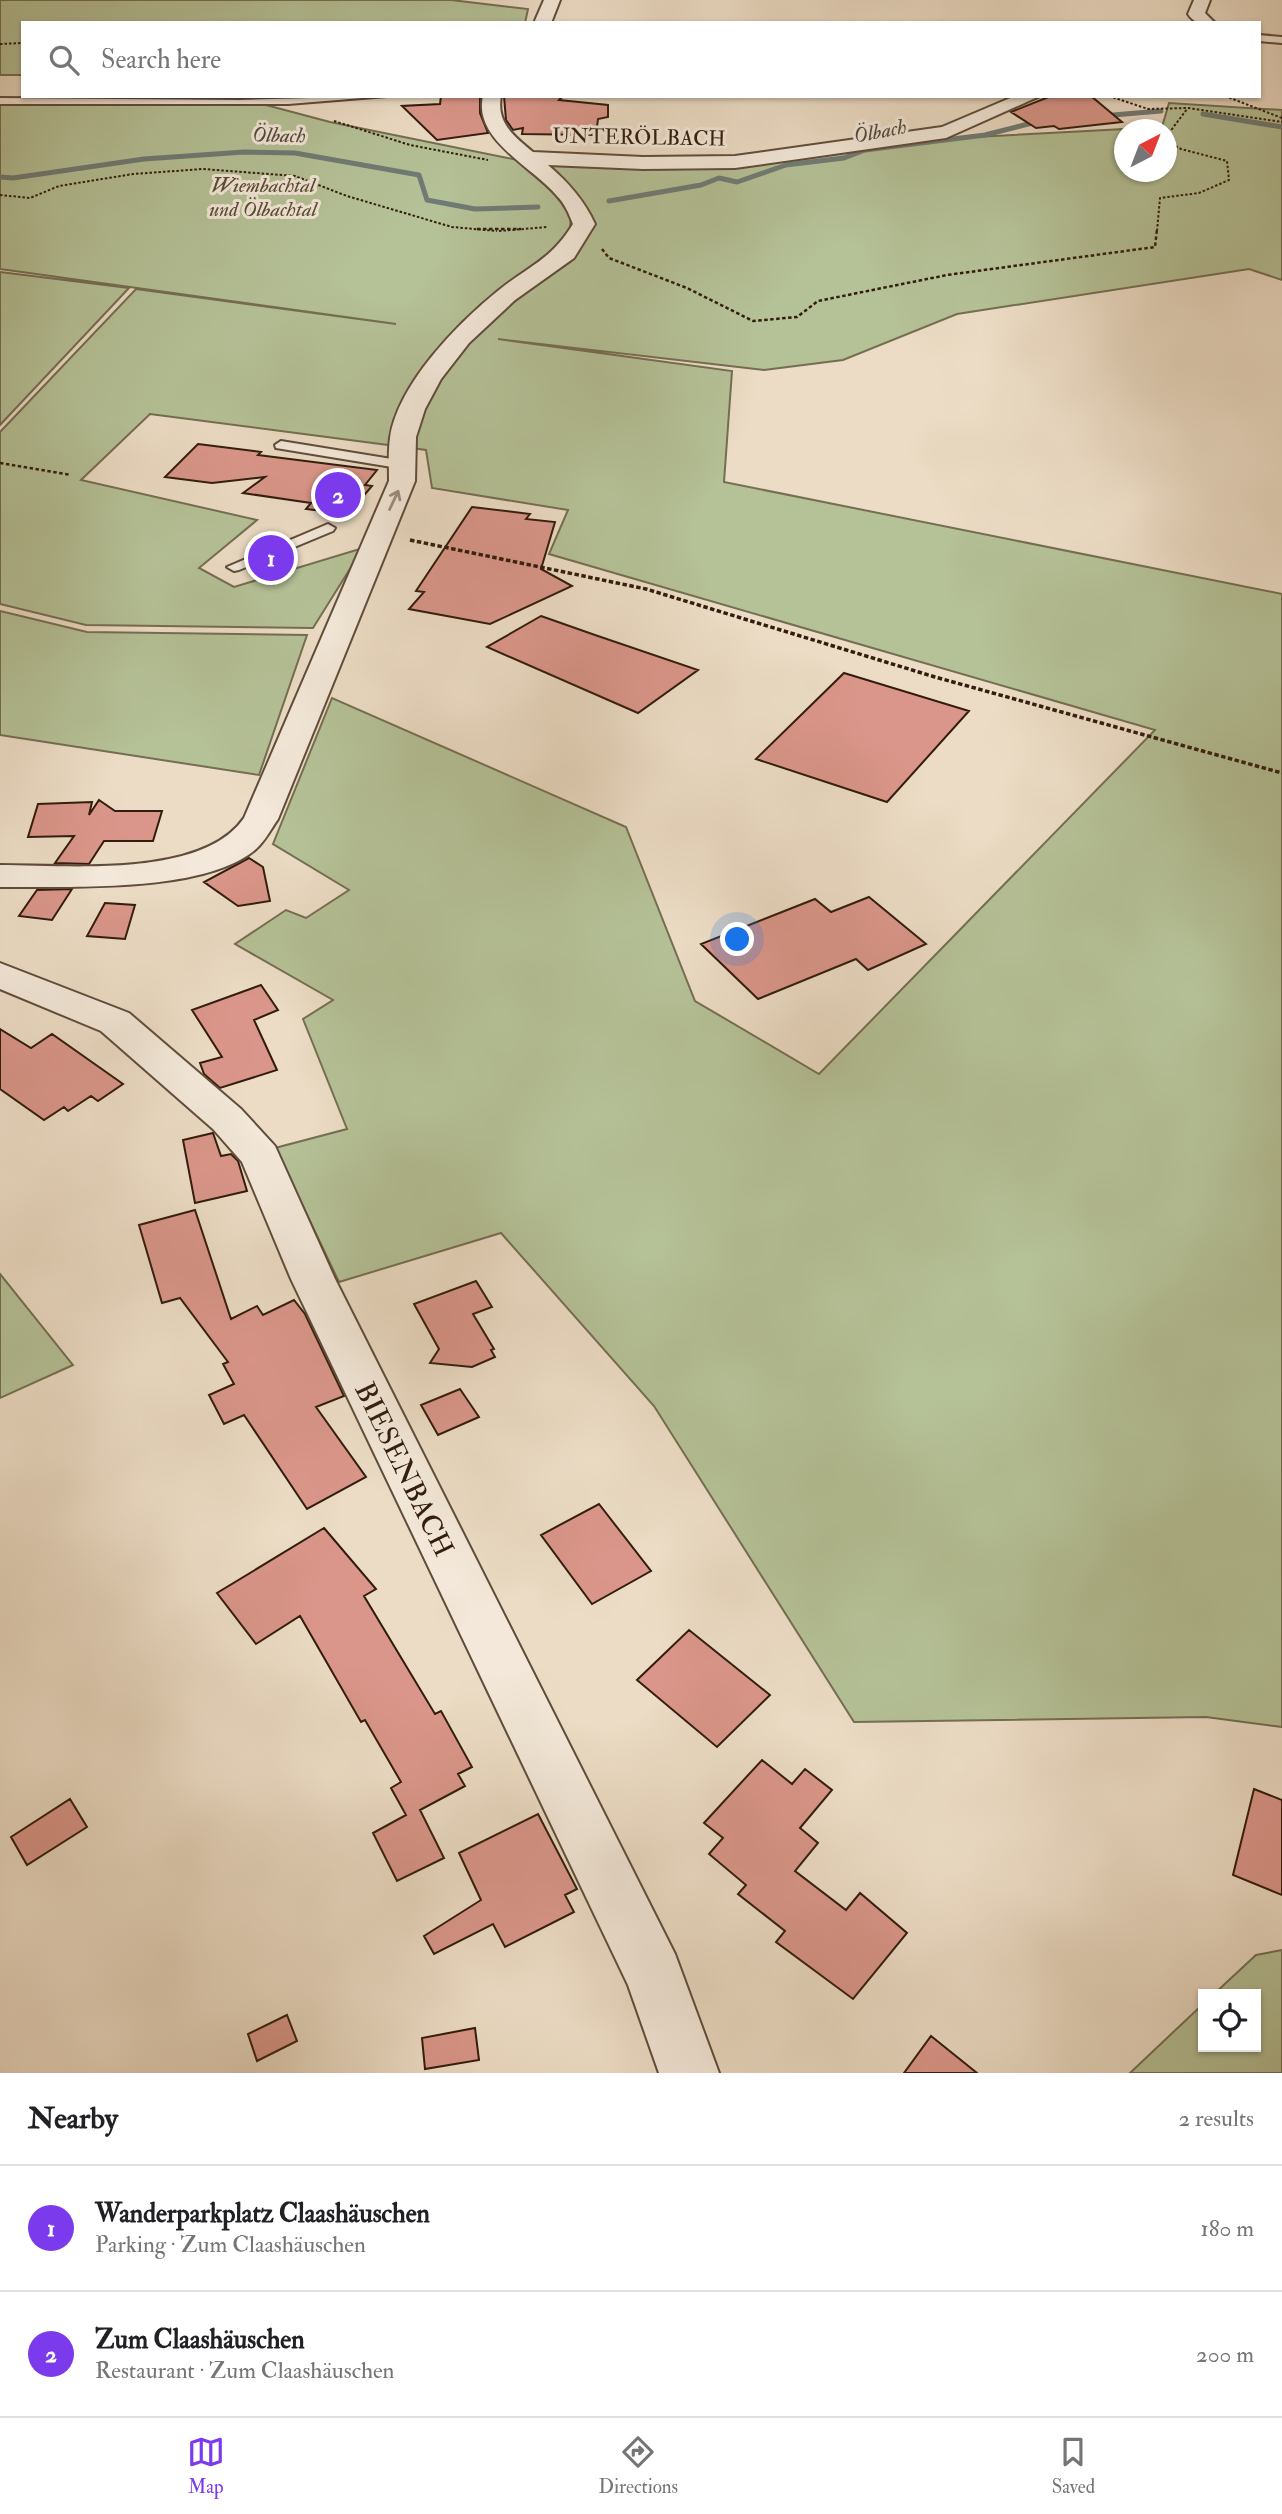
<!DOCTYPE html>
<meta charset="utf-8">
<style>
:root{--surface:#fff;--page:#f2f2f2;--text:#202124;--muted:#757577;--line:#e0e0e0;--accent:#7c3aed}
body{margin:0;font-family:"IM FELL Double Pica",serif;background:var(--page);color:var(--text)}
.controls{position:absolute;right:21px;bottom:21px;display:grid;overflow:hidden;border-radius:0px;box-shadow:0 2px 5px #0004}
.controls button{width:63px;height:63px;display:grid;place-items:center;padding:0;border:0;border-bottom:2px solid var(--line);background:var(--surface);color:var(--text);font:35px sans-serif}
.compass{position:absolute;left:1114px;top:119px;width:63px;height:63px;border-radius:50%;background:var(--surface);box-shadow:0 2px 5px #0004;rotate:42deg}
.you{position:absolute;left:738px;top:940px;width:24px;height:24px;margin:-18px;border:5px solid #fff;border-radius:50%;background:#1a73e8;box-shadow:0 0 0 10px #1a73e833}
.badge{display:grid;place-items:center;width:46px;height:46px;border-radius:50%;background:var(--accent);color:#fff;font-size:23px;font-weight:700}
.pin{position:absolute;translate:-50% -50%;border:4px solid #fff;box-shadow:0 2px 7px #0006}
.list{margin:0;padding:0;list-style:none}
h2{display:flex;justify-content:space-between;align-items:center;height:91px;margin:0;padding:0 28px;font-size:30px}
h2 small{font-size:23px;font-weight:400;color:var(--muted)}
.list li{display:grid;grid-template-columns:46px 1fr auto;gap:21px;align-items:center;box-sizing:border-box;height:126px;padding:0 28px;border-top:2px solid var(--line)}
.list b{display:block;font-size:26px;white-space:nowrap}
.list p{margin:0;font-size:23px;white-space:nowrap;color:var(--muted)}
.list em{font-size:23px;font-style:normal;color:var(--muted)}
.icon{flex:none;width:38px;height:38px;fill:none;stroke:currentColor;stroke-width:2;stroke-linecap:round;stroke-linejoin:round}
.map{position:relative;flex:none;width:1282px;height:2073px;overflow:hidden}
.search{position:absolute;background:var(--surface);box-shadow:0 2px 5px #0004;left:21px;right:21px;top:21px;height:77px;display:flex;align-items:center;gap:18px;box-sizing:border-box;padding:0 24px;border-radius:0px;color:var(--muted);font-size:26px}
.sheet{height:343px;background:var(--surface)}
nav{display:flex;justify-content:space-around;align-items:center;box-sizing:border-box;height:98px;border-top:2px solid var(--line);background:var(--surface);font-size:19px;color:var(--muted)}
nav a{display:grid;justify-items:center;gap:4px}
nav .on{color:var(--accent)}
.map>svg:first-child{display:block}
</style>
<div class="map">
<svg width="1282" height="2073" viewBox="0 0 1282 2073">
<rect width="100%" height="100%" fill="#ecdcc5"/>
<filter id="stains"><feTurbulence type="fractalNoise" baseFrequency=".00286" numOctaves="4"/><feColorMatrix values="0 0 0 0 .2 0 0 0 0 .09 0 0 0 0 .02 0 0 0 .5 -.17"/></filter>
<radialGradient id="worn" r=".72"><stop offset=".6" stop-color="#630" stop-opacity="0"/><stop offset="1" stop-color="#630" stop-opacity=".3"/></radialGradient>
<path fill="#b5c197" stroke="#746e52" stroke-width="2" fill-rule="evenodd" d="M0,0H451L528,9L525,23H23V75H0Z
M0,101L266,105L330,122L542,165L740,164L899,141L1162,127L1169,103L1282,110V280L1249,269L957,314L843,360L764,370L498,339L732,371L724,482L1282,594V1727L1206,1717L854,1722L654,1406L501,1233L339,1282L275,1148L347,1129L303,1019L333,1000L235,944L286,910L306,918L349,890L273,844L332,698L626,827L695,1001L819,1074L1155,730L549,554L568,510L432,488L426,450L150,414L81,480L257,520L199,568L234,587L363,548L313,628L86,625L0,604V432L136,289L396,324L0,269ZM1124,130H1166V172H1124ZM571,212H587L577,254L521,295L475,336L556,253L570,229Z
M0,272L129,288L0,425Z
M0,611L87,632L307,635L259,775L0,735Z
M0,1274L73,1365L0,1398Z
M1282,1950V2073H1130L1203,2004V2047H1256V1994H1214L1256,1955Z"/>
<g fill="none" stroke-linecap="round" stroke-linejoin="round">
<path stroke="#707b75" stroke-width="5" d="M1203,114L1282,127
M1101,116L1161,111
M0,177L13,178L144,159L244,152L295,153L419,175L427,200L475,209L538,207
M609,201L701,185L719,178L737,182L786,165L844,158L865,150L985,135L1040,121"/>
</g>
<path fill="#da968a" stroke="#321c0d" stroke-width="2" d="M441,96H480V113L488,133L437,140L402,106L440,104Z
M504,96H563L559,100L608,105V117L598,119L596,135L522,134L523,128L513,130L506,120Z
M1051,96H1091L1122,122L1059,129L1054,126L1036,128L1011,112Z
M198,444L261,452L258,455L377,470L365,485L372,486L348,514L306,509L311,503L243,493L265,477L212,483L165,477Z
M472,507L530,514L526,519L555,522L541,569L572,586L490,624L409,609L424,592L416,591Z
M541,616L595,635L698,670L638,713L487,647Z
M844,673L969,711L887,802L756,759Z
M99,800L115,811H162L153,841H104L89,864L55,863L74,836L28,837L38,804L92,802L89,815Z
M249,858L263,867L270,901L238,906L204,882Z
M72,889L52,920L19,916L37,890Z
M869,897L926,944L868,970L856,959L758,999L701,944L815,899L831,912Z
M105,903L135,905L125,939L87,936Z
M261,985L278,1010L254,1020L277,1070L220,1088L204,1074L200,1063L222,1057L192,1010Z
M0,1029L31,1048L52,1034L123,1084L98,1101L91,1096L68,1111L64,1107L44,1120L0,1089Z
M213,1133L221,1156L231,1154L238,1161L247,1191L195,1203L183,1140Z
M195,1210L231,1319L257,1306L263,1315L294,1300L305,1314L344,1396L316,1407L366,1477L307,1509L244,1415L224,1424L209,1395L234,1384L223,1364L228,1362L180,1298L162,1303L139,1225Z
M476,1281L492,1307L473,1314L494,1349L491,1350L495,1357L472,1367L430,1363L439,1349L414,1304Z
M460,1389L479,1417L438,1435L421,1405Z
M599,1504L651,1571L592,1604L541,1535Z
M324,1528L376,1589L364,1596L435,1714L441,1711L472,1767L458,1774L465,1786L420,1810L444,1858L397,1881L373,1833L406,1815L391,1788L401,1782L365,1720L361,1722L300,1616L256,1644L217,1593Z
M689,1630L770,1695L717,1747L637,1680Z
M762,1760L792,1784L805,1769L832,1790L800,1828L818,1843L795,1871L846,1910L860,1893L907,1933L853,1999L776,1942L785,1931L738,1894L746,1885L709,1854L723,1838L704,1823Z
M1254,1789L1282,1800V1895L1233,1875Z
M70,1799L87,1827L27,1865L11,1837Z
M538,1814L577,1889L565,1895L574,1912L505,1947L493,1924L434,1954L424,1936L481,1900L459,1853Z
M287,2015L297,2041L257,2061L248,2034Z
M475,2028L479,2060L425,2069L422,2038Z
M931,2036L977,2073H904Z"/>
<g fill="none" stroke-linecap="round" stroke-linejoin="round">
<g stroke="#604c3b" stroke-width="4">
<path id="service" d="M1259,35L1282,37V43L1259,41Z
M387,96L288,104H0V98L240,100Z
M281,441L404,461L411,465L404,469L276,448L275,445Z
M328,524L335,528L333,531L239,570L234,571L227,567Z"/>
</g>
<g stroke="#604c3b" stroke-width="4">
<path id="minor" d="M544,0H560L551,23H534Z
M1194,0H1210L1205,13L1215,23C1203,23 1195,25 1188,14Z
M483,96H501C496,123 514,136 533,152L643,157L735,156L942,127L1015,96H1040L946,138L735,168L643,169L548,165C568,182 584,200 595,224L574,258L515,300L469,343L441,379L425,409L416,437L415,481L278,819C271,829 265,841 256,849C205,894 65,886 0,887V865C67,865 202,879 244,818L389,481C389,467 388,452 390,438C398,384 458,323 499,290C530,265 551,260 573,224C569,214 565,204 557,196C533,167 473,140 483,96Z
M0,963L129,1013L241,1109L275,1146L335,1279L675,1954L719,2073H659L628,1985L291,1279L242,1162L213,1129L101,1031L0,989Z"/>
</g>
<path stroke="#321c0d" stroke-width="2" stroke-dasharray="2.5 2" stroke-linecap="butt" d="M0,44L23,43
M1109,96L1148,109L1188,108L1282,122
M1225,96L1282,118
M334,121L410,145L488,160
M1166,137L1187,109
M0,195L30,198L59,186L133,174L203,169L295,176L347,196L452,227L497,231
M499,231L547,227
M1157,231L1160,198L1199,193L1229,180L1227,161L1181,149L1166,141"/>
<path stroke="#321c0d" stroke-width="2.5" stroke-dasharray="3.5 2.5" stroke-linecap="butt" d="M477,229H521
M602,249L609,258L687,288L753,321L797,317L818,301L947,275L1155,247L1157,229
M0,463L71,475"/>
<path stroke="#321c0d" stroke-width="3.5" stroke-dasharray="4.5 2.5" stroke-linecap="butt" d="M410,540L646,589L935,677L1282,773"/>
<use href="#service" fill="#f3e8d9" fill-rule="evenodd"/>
<use href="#minor" fill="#f3e8d9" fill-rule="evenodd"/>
</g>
<defs><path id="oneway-shaft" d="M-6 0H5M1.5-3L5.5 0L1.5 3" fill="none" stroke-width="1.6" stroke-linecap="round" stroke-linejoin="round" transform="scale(1.75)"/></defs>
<use stroke="#9c8c7d" href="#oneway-shaft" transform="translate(394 500) rotate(-65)"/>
<g text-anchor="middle" stroke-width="6" stroke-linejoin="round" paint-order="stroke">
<g font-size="21" font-style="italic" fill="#514b41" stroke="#f3e8d9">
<text transform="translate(880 131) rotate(-11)" y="7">Ölbach</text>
<text transform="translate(279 135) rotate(1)" y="7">Ölbach</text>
</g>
<g font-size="21" fill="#321c0d" stroke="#f3e8d9">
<text transform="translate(639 137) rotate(1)" y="7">UNTERÖLBACH</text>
</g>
<g font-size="21" font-style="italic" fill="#594e36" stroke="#f3e8d9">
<text x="263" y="192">Wiembachtal<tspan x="263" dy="24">und Ölbachtal</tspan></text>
</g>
<g font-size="28" fill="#321c0d" stroke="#f3e8d9">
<text transform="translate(405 1469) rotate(64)" y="10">BIESENBACH</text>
</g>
</g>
<rect width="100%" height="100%" filter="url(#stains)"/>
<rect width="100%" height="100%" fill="url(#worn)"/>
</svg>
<div class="controls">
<button><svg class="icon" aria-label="locate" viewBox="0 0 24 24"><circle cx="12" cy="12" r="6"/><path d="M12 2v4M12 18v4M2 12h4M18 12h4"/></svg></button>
</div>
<svg class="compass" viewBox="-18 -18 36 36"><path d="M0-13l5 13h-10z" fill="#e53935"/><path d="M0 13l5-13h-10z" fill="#757577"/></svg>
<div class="you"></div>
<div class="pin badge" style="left:271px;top:558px">1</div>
<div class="pin badge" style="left:338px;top:495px">2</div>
<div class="search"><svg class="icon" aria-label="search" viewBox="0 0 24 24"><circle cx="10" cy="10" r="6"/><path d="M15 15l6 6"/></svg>Search here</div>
</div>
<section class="sheet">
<h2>Nearby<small>2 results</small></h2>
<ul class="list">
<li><span class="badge">1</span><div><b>Wanderparkplatz Claashäuschen</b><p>Parking · Zum Claashäuschen</p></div><em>180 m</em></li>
<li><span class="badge">2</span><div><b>Zum Claashäuschen</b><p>Restaurant · Zum Claashäuschen</p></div><em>200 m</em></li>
</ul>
</section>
<nav>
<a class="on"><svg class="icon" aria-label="map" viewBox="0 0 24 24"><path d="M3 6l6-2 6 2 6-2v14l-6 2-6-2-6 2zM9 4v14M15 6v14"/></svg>Map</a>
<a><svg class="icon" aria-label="directions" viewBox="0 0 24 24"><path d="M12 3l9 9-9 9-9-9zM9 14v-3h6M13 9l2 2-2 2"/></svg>Directions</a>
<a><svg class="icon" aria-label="saved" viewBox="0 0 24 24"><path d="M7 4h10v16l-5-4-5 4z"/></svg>Saved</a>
</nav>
